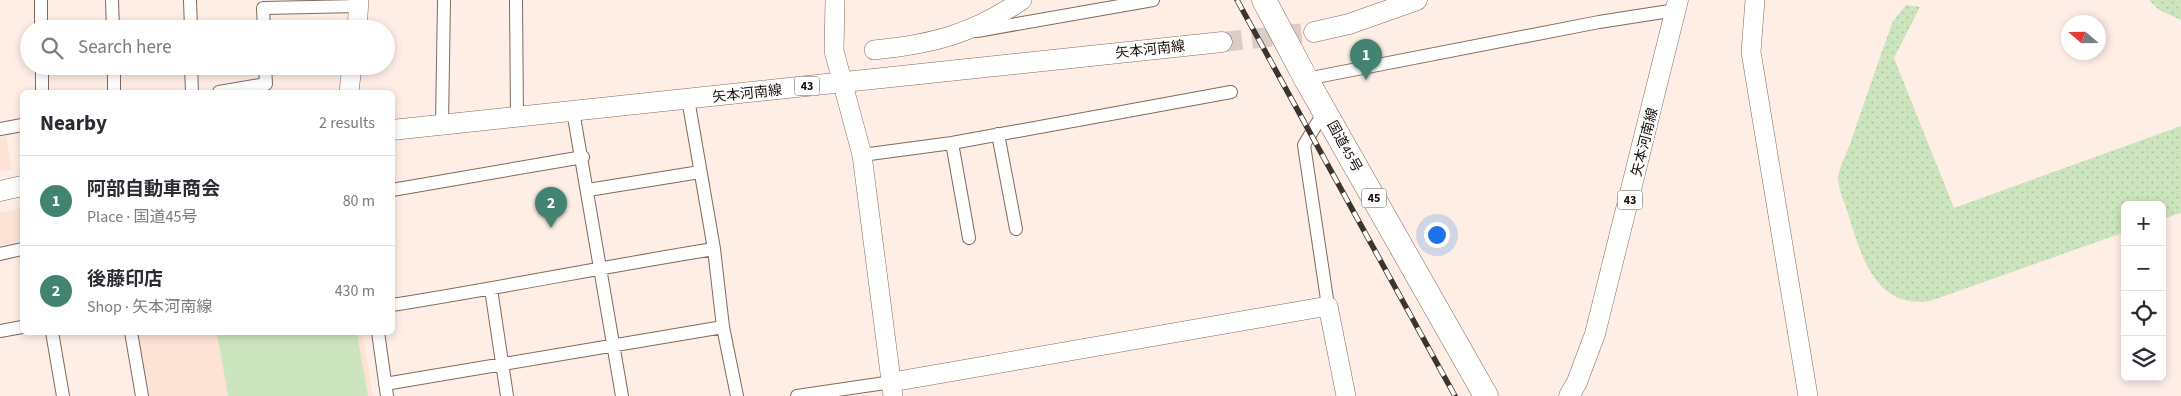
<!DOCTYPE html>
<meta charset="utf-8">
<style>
:root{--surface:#fff;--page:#f2f2f3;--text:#2b2b33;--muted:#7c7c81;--line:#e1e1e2;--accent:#438372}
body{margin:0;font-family:"Source Sans 3","Noto Sans JP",sans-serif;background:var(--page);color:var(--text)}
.controls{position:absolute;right:15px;bottom:15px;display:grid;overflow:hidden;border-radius:8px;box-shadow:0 2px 8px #0003}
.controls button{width:45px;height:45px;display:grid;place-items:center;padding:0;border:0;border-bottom:1px solid var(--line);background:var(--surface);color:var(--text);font:25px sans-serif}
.compass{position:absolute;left:2061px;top:15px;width:45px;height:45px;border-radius:50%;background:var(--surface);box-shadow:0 2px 8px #0003;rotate:290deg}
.you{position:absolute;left:1436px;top:234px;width:18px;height:18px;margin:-12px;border:4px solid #fff;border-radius:50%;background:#1a73e8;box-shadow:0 0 0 8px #1a73e833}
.badge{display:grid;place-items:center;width:32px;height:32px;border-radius:50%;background:var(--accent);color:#fff;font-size:16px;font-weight:700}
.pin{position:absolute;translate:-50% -41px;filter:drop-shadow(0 1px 2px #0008)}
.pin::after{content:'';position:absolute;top:26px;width:18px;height:15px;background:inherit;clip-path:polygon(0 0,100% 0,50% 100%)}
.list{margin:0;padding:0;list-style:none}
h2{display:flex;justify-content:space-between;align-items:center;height:65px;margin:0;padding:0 20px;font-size:21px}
h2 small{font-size:16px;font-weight:400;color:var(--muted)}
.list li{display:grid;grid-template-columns:32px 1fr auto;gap:15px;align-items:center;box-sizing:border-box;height:90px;padding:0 20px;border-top:1px solid var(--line)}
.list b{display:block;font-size:19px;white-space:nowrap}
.list p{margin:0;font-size:16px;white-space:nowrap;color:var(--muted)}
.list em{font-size:16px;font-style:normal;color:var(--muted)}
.icon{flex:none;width:28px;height:28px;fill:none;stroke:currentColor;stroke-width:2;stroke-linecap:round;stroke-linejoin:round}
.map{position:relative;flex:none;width:2181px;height:396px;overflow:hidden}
.search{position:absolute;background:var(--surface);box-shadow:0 2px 8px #0003;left:20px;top:20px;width:375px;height:55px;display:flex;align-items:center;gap:12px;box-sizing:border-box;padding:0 18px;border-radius:28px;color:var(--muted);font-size:19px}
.panel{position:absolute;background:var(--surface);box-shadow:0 2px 8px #0003;left:20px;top:90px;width:375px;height:245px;border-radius:8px}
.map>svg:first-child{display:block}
</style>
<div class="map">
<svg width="2181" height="396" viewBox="0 0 2181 396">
<defs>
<pattern id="grass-dots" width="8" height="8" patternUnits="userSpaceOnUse" patternTransform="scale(1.25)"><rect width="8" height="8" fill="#cde5be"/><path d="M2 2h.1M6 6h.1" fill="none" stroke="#afc3a2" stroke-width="1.8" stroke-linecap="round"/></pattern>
</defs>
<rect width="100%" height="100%" fill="#feeee6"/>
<path fill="#fde3d5" d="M6,135L12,169L0,171V137Z
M22,208V241L0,245V213Z
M136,333H362L373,396H148Z"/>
<path fill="url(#grass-dots)" d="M2149,0H2181V20L2159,10Z
M1906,5L1920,7L1894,58L1954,208L2181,126V213L2162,219V205H2125V232L1930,301C1876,309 1862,258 1849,217C1846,206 1839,192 1838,180C1837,172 1847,153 1850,144C1864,103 1878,62 1893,21Z"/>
<path fill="#cde5be" d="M217,333H357L368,396H228Z"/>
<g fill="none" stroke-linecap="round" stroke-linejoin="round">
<path stroke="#dbccc5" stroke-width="20" stroke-dasharray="20 10" stroke-linecap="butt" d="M1222,42L1314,32"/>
<g stroke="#806a5e" stroke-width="14">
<path id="street" d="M41,0V29
M112,0L113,29
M190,0L191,29
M516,0L517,118
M264,29L263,8L359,6
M977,31L1153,0
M42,66V92
M114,66V92
M191,66L192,92
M1306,79L1599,22L1676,10
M219,92L266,84L265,66
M688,99L714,249L723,327L737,396
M1325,110L1304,145L1328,306
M573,111L622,396
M442,124L444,0
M0,129L22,125
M998,134L1016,229
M952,143L969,238
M862,155L952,143L1231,92
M392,190L583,157
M588,190L700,172
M0,254L22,249
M491,289L507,396
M392,305C500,288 607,266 714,249
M0,331L22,327
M52,332L63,396
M131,332L142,396
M378,332L387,396
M385,384L723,327
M797,396L892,382"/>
</g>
<g stroke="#806a5e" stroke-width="20">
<path id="secondary" d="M835,0L834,51L862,155L893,396
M1755,0L1751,52L1808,396
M357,29L359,0
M874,50C933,44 973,34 1022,0
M349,92L352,66
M892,382L1328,306L1346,396"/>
</g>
<g stroke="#806a5e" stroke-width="21">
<path id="primary" d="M1314,32L1349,24L1417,0
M392,130L1222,42
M0,191L22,186
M1569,396L1577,382L1595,334L1678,0"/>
</g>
<g stroke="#806a5e" stroke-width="25">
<path id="highway" d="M1264,0L1306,79L1486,396"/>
</g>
<use href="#street" stroke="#fff" stroke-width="12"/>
<use href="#secondary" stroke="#fff" stroke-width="19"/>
<use href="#primary" stroke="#fff" stroke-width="20"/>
<use href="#highway" stroke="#fff" stroke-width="24"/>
<g stroke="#3d332f" stroke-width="5.5">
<path id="rail" d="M1237,0L1455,396"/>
</g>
<use href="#rail" stroke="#fff" stroke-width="4" stroke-dasharray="11" stroke-linecap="butt"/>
</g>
<g text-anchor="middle" stroke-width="5" stroke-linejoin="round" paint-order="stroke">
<g fill="#fff" stroke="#5a5552" stroke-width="1">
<rect x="794.5" y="76.5" width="25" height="19" rx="4"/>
<rect x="1361.5" y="188.5" width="25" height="19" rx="4"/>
<rect x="1617.5" y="190.5" width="25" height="19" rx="4"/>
</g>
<g font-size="12" font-weight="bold" fill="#140c08">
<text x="807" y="90">43</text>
<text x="1374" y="202">45</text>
<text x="1630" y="204">43</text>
</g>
<g font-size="14" fill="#140c08" stroke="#fff">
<text transform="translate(1150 49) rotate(-6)" y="5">矢本河南線</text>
<text transform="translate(747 93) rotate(-6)" y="5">矢本河南線</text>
<text transform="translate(1644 142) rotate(-76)" y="5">矢本河南線</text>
<text transform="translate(1345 146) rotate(61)" y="5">国道45号</text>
</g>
</g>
</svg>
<div class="controls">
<button>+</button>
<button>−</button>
<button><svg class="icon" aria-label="locate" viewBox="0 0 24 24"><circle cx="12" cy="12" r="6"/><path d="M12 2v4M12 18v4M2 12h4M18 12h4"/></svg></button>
<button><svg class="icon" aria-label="layers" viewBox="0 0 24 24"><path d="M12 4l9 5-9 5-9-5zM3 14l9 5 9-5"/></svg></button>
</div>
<svg class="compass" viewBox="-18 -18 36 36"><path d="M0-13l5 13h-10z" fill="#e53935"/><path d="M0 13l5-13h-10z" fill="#7c7c81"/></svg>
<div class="you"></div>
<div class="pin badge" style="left:1366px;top:80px">1</div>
<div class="pin badge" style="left:551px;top:228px">2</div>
<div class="search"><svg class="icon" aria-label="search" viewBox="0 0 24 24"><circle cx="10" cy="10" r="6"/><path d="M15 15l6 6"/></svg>Search here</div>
<section class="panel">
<h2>Nearby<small>2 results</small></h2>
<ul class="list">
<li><span class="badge">1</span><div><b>阿部自動車商会</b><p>Place · 国道45号</p></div><em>80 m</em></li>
<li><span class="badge">2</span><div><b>後藤印店</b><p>Shop · 矢本河南線</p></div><em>430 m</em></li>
</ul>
</section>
</div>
